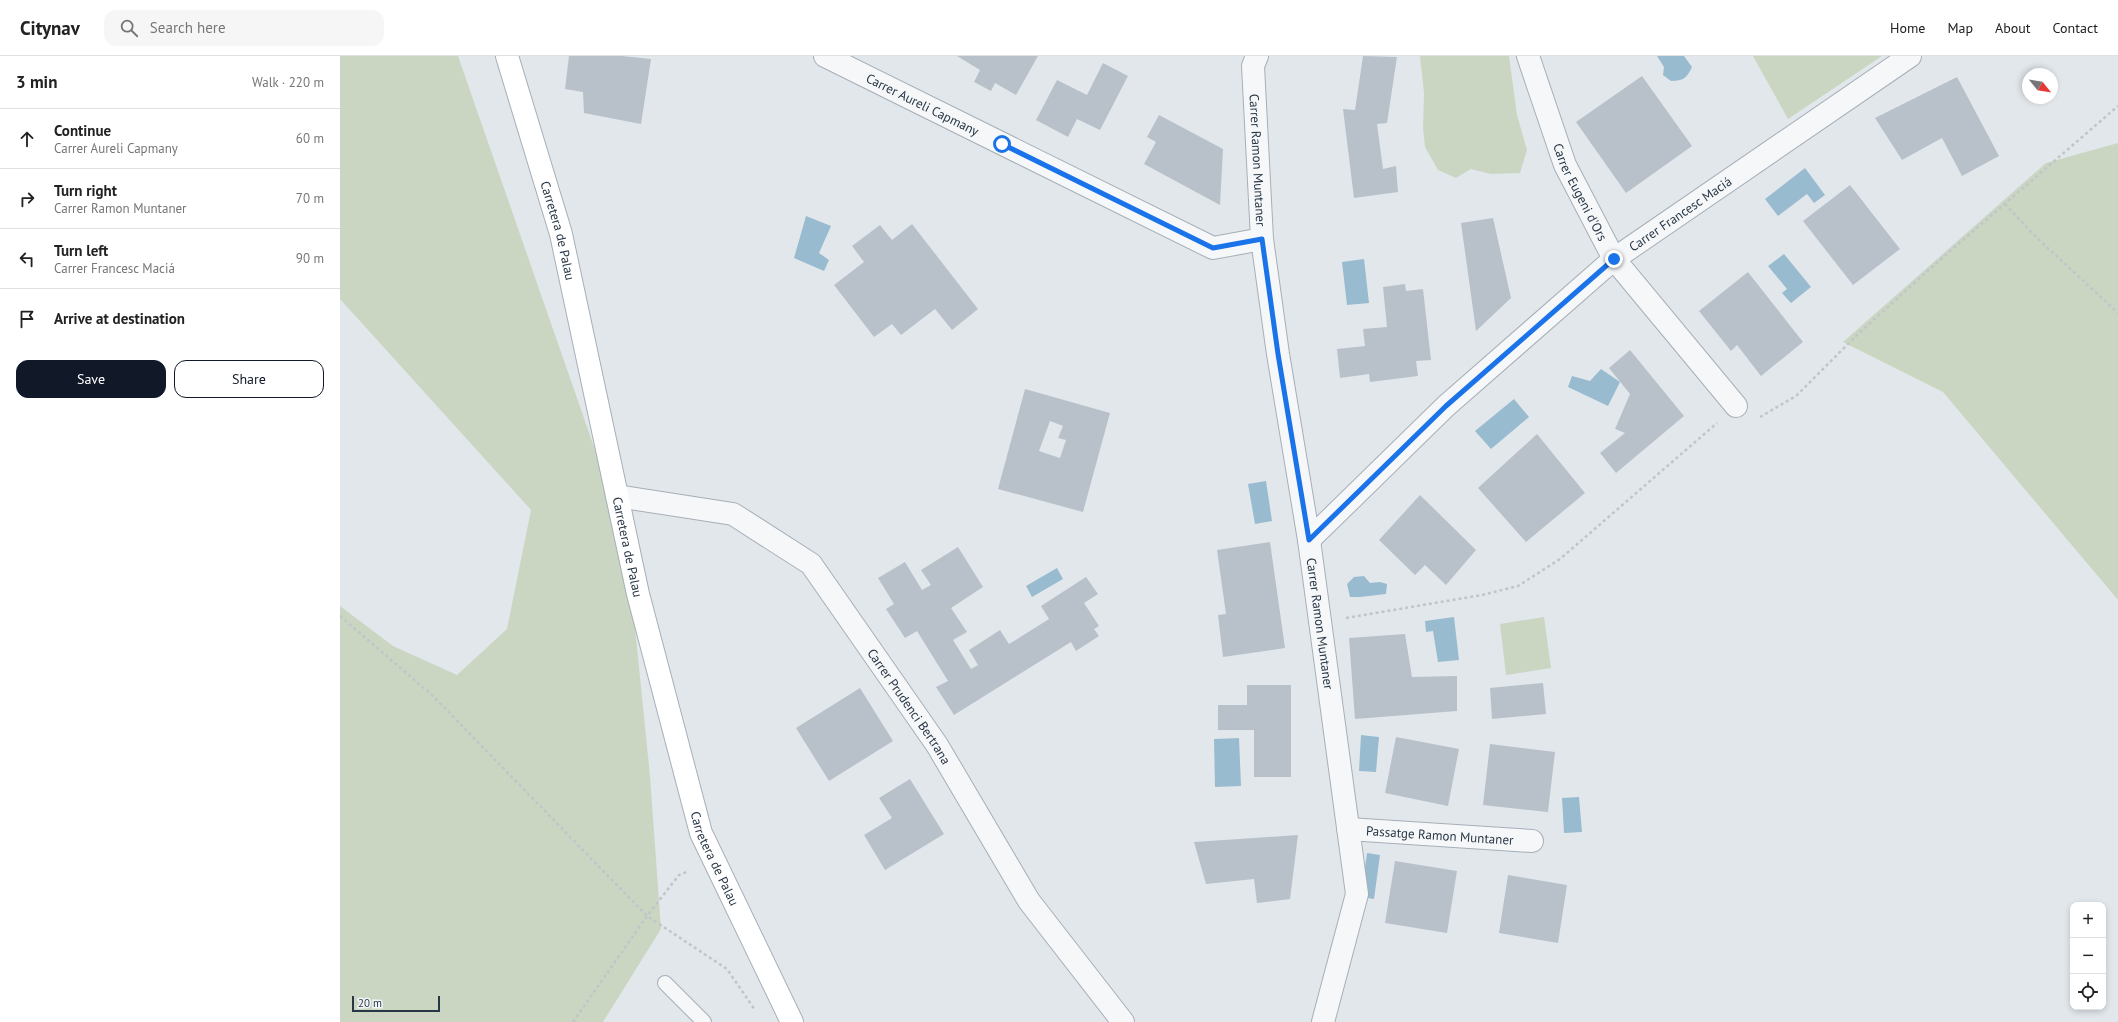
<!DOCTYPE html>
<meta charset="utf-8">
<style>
:root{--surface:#fff;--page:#f6f6f6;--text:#222;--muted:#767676;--line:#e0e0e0;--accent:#111827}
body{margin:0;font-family:"PT Sans",sans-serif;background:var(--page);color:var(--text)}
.controls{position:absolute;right:12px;bottom:12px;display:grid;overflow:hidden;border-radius:8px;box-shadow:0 2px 6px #0003}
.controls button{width:36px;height:36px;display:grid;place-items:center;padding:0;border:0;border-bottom:1px solid var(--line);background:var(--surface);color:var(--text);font:20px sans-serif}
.compass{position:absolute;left:1682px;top:12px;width:36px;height:36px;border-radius:50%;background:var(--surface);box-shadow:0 2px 6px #0003;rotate:120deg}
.scale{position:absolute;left:12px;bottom:10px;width:88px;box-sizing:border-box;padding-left:4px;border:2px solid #283746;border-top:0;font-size:11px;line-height:14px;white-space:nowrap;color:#283746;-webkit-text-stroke:3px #f2f6f9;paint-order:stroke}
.stop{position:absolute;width:12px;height:12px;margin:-9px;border:3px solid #1a73e8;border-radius:50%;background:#fff}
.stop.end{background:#1a73e8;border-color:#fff;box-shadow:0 1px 4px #0008}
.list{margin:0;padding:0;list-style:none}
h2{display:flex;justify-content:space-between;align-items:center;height:52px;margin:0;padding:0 16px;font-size:17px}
h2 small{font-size:13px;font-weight:400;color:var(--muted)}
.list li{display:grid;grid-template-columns:26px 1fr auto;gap:12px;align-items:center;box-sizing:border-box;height:60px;padding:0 16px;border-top:1px solid var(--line)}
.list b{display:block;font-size:15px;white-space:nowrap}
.list p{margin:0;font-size:13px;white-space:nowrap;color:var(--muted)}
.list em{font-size:13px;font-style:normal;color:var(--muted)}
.actions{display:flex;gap:8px;padding:12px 16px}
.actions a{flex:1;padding:9px 0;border:1px solid var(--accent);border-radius:12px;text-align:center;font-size:14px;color:var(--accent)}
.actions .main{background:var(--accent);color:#fff}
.icon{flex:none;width:22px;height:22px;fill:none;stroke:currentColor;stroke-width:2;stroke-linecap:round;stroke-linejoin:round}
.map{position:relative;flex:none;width:1778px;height:966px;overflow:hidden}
header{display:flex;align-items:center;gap:24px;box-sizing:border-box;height:56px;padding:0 20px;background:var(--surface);border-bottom:1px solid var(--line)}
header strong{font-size:19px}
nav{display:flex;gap:22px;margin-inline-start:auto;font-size:14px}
.search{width:280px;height:36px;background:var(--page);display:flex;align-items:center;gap:10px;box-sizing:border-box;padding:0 14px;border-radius:12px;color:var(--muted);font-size:15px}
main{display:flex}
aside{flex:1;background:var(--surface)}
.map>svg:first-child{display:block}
</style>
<header>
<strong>Citynav</strong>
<div class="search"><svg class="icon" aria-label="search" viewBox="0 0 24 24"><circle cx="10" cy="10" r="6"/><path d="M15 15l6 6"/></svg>Search here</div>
<nav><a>Home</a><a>Map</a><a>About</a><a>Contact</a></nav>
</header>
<main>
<aside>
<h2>3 min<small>Walk · 220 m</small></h2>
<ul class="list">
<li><svg class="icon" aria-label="ahead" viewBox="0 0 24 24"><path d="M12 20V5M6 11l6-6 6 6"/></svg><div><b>Continue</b><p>Carrer Aureli Capmany</p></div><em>60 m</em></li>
<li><svg class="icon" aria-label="right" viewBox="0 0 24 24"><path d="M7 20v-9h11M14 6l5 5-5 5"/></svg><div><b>Turn right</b><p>Carrer Ramon Muntaner</p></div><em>70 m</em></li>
<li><svg class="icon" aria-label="left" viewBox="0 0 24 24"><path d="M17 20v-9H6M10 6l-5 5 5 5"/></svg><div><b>Turn left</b><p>Carrer Francesc Maciá</p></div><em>90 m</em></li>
<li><svg class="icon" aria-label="arrive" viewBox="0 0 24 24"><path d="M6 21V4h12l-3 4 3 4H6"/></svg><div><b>Arrive at destination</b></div></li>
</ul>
<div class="actions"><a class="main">Save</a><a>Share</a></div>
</aside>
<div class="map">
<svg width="1778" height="966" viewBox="0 0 1778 966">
<rect width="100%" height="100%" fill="#e2e7ec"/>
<path fill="#cad6c2" d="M0,0H118L286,483L310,720L321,873L263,966H0V550L53,590L117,619L167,573L191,454L0,243Z
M1080,0H1169L1177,59L1187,94L1180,117L1151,118L1131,113L1116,122L1098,114L1085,91L1083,72L1084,37Z
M1413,0H1542L1448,63Z
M1778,87V544L1603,336L1503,286L1706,107Z
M1204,561L1211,612L1166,619L1160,568Z"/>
<path fill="#99bbcf" d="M1317,0H1344L1352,11C1347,22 1343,25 1331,25L1323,19L1324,11Z
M1465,112L1485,139L1474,147L1467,138L1438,160L1425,143Z
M466,160L491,170L479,197L489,204L484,215L454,202Z
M1444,198L1471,231L1451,247L1442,237L1447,233L1428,210Z
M1024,203L1029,247L1007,249L1002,206Z
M1261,313L1280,326L1268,350L1228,331L1232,320L1250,325Z
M1174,343L1189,361L1151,393L1135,375Z
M926,425L932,465L915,468L908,428Z
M717,512L723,523L692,541L686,530Z
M1024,520L1030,527L1040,526L1047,528L1046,538L1020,541H1010L1007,528L1014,521Z
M1114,561L1119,604L1098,606L1093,575L1086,576L1085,565Z
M1021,679L1039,681L1036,716L1019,715Z
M899,682L901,730L875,731L874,683Z
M1239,741L1242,776L1224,777L1222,742Z
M1027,797L1040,799L1034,843L1021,841Z"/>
<path fill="#b8c1ca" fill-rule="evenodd" d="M229,0H282L311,3L301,68L244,57L243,36L225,33Z
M617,0H698L676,39L655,27L651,35L634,26L640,14Z
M1023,0L1057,1L1047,67L1037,68L1043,113L1056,110L1058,136L1014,142L1003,53L1015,54Z
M763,7L788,20L760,74L737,63L728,81L696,64L717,24L747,39Z
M1302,20L1352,90L1286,137L1236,66Z
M1617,21L1659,100L1622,120L1602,82L1562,104L1535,62Z
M819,59L883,93L880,149L804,108L816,86L807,81Z
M1510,129L1560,193L1513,229L1463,165Z
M1153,162L1171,242L1136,275L1121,167Z
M572,168L638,253L612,274L595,253L561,279L552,268L534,281L494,229L524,206L512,190L540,169L552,184Z
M1408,216L1463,286L1421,320L1397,289L1391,295L1359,255Z
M1065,228L1066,235L1083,233L1091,304L1076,305L1078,320L1030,326L1029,318L1000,322L997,293L1025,290L1023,273L1047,271L1043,231Z
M1290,294L1344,360L1276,417L1260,397L1285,377L1275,373L1290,338L1269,312Z
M685,333L770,357L743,456L658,433ZM710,365L723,370L718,382L726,384L720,402L699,395Z
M1197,378L1245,437L1186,486L1138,432Z
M1080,439L1136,494L1106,529L1085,509L1075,519L1039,484Z
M930,486L945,592L883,601L878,559L886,558L877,494Z
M618,491L643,531L611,552L627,576L613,584L631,613L638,609L629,594L660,574L669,588L709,563L701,550L746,521L758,538L744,547L759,570L754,573L759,580L736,595L731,586L614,659L596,631L608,625L577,575L565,582L546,553L554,548L538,522L565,506L582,534L591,529L581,514Z
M1065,578L1072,621L1117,620V655L1015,663L1009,582Z
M1203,627L1206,658L1152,663L1150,632Z
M907,629H951V721H914V674H878V649H907Z
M520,632L553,685L489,725L456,672Z
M1056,681L1119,693L1108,750L1045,737Z
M1150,688L1215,696L1208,756L1143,749Z
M570,723L604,778L545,814L524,779L552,762L539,742Z
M958,779L950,843L917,847L914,823L866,828L854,786Z
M1055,805L1117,815L1107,877L1045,867Z
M1168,819L1227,829L1218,887L1159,877Z"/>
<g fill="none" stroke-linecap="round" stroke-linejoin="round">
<g stroke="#a6afb7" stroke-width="16">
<path id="lane" d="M325,927L364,966"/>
</g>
<g stroke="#a6afb7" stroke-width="24">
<g id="street">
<path id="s1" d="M485,0L873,192L922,183"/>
<path id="s2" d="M917,0L913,10L922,183L938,298L969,484L1017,838L983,966"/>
<path id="s3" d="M1188,0L1225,109L1274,203L1396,350"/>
<path id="s4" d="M277,440L393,458L471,508L597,689L689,845L783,966"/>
<path id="s5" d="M969,484L1106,350L1274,203L1570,0"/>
<path id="s6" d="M1008,773L1192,785"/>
</g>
</g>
<g stroke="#a6afb7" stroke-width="24">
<g id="secondary">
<path id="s7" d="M167,0L221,178L298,538L361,777L452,966"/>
</g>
</g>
<path stroke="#c0c5ca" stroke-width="2.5" stroke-dasharray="3 3" stroke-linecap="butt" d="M1665,148L1697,182L1778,257
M1420,361L1456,340L1518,278L1601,203L1778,50
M0,560L92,639L307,860L387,913L415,954
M1006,562L1142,539L1178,530L1220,503L1377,367
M233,966L307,860L339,819L349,815"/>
<use href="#lane" stroke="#f5f7f9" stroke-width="14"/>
<use href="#street" stroke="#f5f7f9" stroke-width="22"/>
<use href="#secondary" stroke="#fff" stroke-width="22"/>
</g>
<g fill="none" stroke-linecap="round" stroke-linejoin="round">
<path stroke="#1a73e8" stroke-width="5" d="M662,88L873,192L922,183L938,298L969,484L1106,350L1274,203"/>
</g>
<g text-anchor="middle" stroke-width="3" stroke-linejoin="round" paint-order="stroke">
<g font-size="13" fill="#283746" stroke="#f2f6f9">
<text dy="5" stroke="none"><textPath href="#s1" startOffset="109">Carrer Aureli Capmany</textPath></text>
<text dy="5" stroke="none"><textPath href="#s2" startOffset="105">Carrer Ramon Muntaner</textPath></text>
<text dy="5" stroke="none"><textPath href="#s3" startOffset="146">Carrer Eugeni d'Ors</textPath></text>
<text dy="5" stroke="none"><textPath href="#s5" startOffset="495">Carrer Francesc Maciá</textPath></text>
<text dy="5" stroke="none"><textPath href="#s7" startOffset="182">Carretera de Palau</textPath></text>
<text dy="5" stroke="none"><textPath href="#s7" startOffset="506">Carretera de Palau</textPath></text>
<text dy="5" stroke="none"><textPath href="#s2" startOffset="573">Carrer Ramon Muntaner</textPath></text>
<text dy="5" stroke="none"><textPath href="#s4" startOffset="383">Carrer Prudenci Bertrana</textPath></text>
<text dy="5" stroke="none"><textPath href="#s6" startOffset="92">Passatge Ramon Muntaner</textPath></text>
<text dy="5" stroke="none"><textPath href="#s7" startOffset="830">Carretera de Palau</textPath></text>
</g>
</g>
</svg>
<div class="controls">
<button>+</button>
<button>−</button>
<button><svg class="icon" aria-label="locate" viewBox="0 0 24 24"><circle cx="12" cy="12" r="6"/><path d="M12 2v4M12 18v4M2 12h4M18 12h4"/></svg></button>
</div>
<svg class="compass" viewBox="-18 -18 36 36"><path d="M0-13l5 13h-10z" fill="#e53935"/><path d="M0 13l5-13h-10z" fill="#767676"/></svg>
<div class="scale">20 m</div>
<div class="stop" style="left:662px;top:88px"></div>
<div class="stop end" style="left:1274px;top:203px"></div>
</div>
</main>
